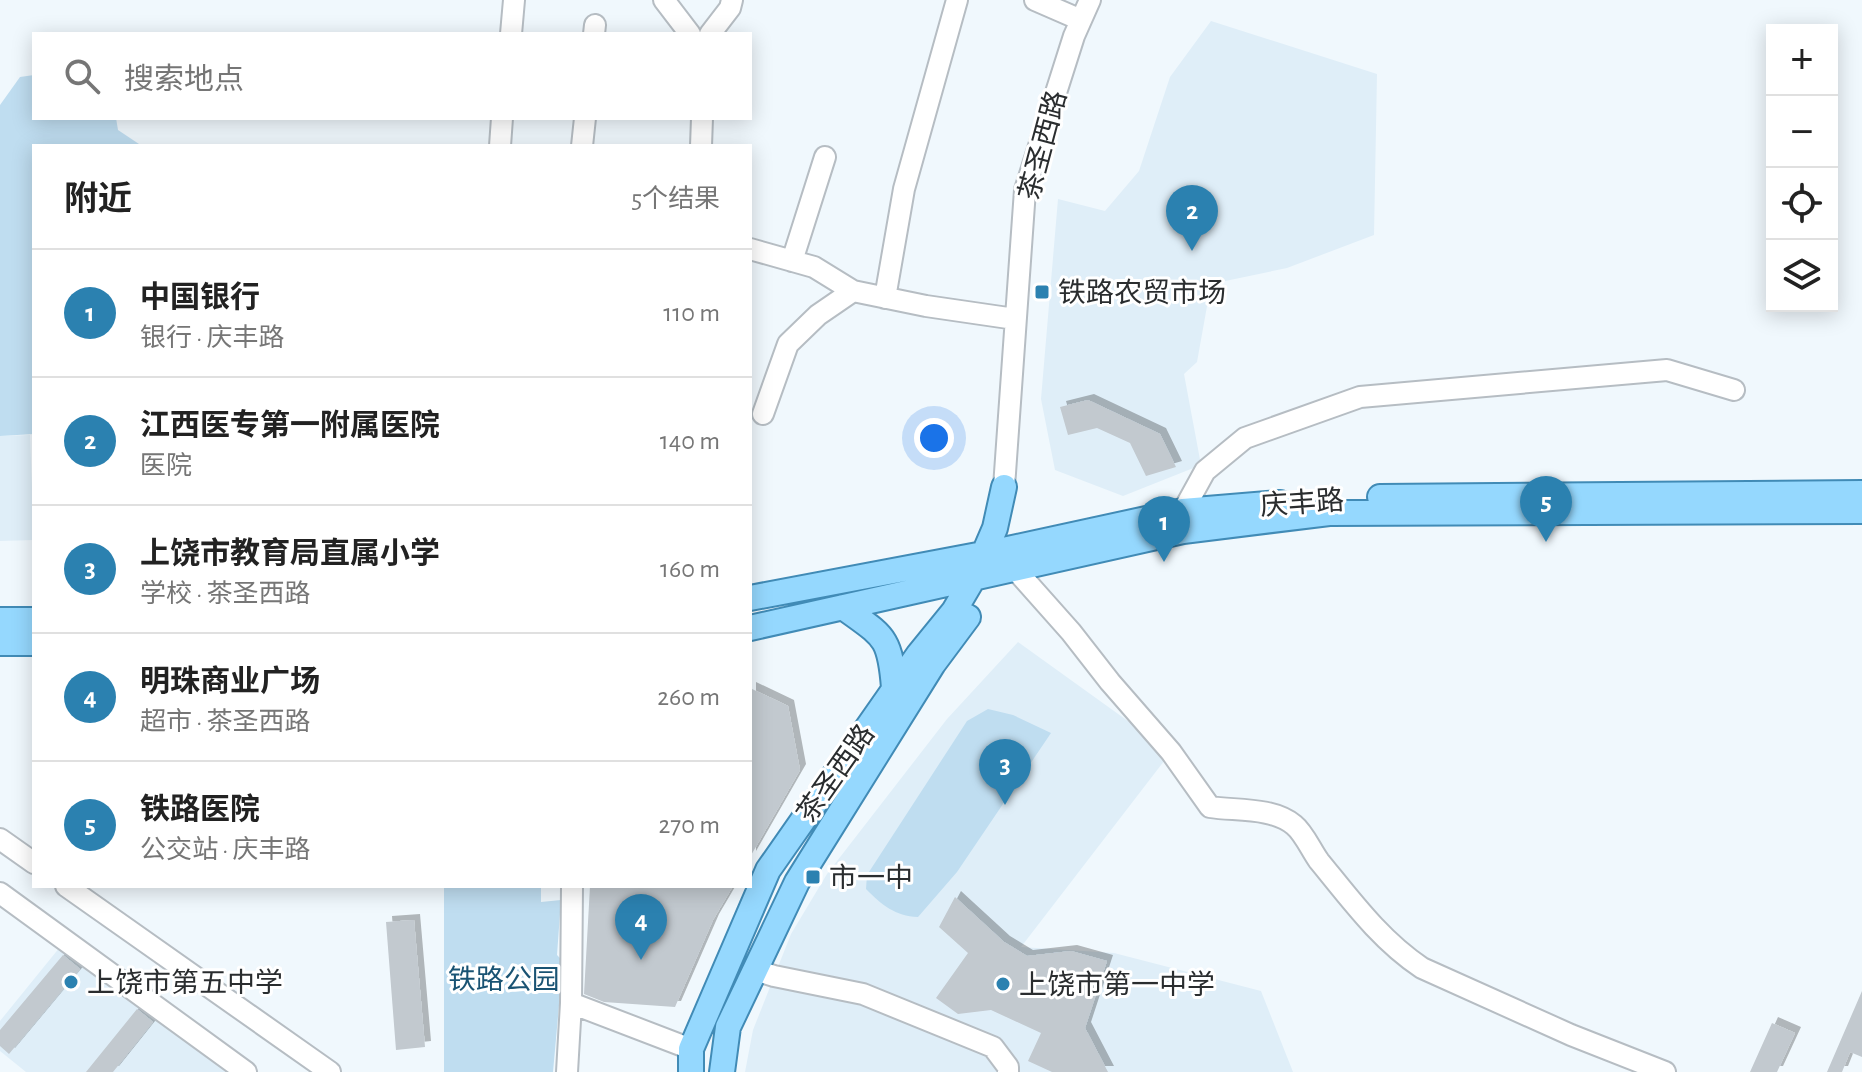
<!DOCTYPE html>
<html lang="zh">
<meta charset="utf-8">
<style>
:root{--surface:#fff;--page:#f2f2f2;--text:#222;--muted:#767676;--line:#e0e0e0;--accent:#2b81b0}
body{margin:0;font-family:"Alegreya Sans","Noto Sans SC",sans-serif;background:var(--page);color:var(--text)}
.controls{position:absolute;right:24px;top:24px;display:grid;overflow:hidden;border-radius:0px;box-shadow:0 4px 20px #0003}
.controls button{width:72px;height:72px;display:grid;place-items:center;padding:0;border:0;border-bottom:2px solid var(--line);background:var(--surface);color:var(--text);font:40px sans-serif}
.you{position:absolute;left:934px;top:438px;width:28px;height:28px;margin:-20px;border:6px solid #fff;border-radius:50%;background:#1a73e8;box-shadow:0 0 0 12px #1a73e833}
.badge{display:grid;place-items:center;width:52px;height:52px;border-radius:50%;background:var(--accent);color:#fff;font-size:26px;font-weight:700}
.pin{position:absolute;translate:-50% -66px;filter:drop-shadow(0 2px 4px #0008)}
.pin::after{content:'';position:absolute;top:42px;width:28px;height:24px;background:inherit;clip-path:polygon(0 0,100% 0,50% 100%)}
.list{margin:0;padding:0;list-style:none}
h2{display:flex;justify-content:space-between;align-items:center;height:104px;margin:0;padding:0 32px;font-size:34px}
h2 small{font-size:26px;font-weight:400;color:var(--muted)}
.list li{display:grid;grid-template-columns:52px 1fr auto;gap:24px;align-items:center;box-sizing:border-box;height:128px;padding:0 32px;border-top:2px solid var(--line)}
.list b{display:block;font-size:30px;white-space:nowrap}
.list p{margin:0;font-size:26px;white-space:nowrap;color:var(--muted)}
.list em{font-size:26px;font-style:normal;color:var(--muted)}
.icon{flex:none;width:44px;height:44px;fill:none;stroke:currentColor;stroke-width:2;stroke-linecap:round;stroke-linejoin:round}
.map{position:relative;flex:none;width:1862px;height:1072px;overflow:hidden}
.search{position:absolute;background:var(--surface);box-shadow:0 4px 20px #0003;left:32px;top:32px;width:720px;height:88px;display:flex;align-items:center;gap:20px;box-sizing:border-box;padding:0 28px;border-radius:0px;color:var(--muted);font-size:30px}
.panel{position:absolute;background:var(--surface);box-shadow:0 4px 20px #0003;left:32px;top:144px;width:720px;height:744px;border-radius:0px}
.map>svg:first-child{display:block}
</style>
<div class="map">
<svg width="1862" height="1072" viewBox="0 0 1862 1072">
<defs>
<filter id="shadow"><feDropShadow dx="6" dy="-6" stdDeviation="0" flood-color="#0004"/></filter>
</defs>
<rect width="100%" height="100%" fill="#f0f8fd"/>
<path fill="#dfeef8" d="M1211,21L1377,74L1374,235L1287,268L1211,284L1197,362L1184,374L1201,465L1123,496L1055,470L1041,399L1058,199L1105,211L1139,171L1170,77Z
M30,435L34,540L0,541V436Z
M1018,642L1171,752L1021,947L1114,953L1261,991L1293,1072H745L753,1030L791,934L827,874L947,719Z
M60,947L238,1072H26L0,1051V1021Z"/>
<path fill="#bfddf0" d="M34,75V118H116L118,130L142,146H34V434L0,436V105L20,77Z
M988,709L1013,715L1051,733L957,872L918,917C895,916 882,905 866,889L867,875L967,721Z
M444,886H541V902L561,900L557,955L563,961L553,1072H444Z"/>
<path fill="#c2c9cf" filter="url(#shadow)" d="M1088,400L1160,434L1176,467L1146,476L1130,443L1097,428L1068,435L1060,407Z
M750,688L788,706L800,770L750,857Z
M590,886H733L713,920L675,1007L604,1002L584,994Z
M955,897L1004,942L1027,956L1071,951L1107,961L1085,1028L1108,1072H1052L1028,1061L1041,1033L991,1010L958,1014L936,998L968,953L939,927Z
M414,920L425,1047L396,1050L386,922Z
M63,955L80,969L9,1054L0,1046V1030Z
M1862,991V1057L1850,1052L1842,1072H1827Z
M137,1009L153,1022L113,1072H86Z
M1772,1023L1795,1033L1777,1072H1750Z"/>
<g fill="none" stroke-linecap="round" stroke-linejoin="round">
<g stroke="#b6bdc3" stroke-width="24">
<path id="minor" d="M664,0L690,34
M1035,0L1081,20
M511,34L514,0
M594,34L595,25
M710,34L730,8L732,0
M500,146L502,118
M582,146L585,118
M701,146L702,118
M750,249L814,267L853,291L926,306L1015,319
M792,261L825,157
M885,298L904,189L957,0
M763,414L788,344L818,315L853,291
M1004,487L1025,190L1074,36L1090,0
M1183,511L1205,471L1245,438L1360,397L1667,370L1734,390
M1007,560L1071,632L1110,682L1171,752L1210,807C1236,811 1272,807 1294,825C1304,833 1311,850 1319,861C1351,900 1380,940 1422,968L1571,1035L1665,1072
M0,839L34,863
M66,886L330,1072
M572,886L571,1003L691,1049
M0,893L246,1072
M755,970L774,976L863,994L993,1047L1008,1067V1072
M567,1072L571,1003"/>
</g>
<g stroke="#418bb6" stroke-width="28">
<path id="major" d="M1380,497L1862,493
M750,598L999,551L1183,511L1280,503
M843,607C884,637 890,636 894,688
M0,620H34
M750,628L1183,531L1329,513L1862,511
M0,643H34
M691,1072V1049L768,870L919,654L954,611L974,577L995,528L1004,487
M722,1072L728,1027L797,882L933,664L968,617"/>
</g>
<use href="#minor" stroke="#fff" stroke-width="20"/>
<use href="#major" stroke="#95d8fe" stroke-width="24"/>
</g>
<g fill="#2b81b0" stroke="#fff" stroke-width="3">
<rect x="1034" y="284" width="16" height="16" rx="4"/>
<rect x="805" y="869" width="16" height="16" rx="4"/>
<circle cx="71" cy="982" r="8"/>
<circle cx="1003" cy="984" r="8"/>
</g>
<g text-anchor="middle" stroke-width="6" stroke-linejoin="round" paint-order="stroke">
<g font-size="28" fill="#2a2d2f" stroke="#fff">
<text transform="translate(1042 145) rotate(-75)" y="10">茶圣西路</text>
<text transform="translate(1302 502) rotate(-4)" y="10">庆丰路</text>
<text transform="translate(835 773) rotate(-55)" y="10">茶圣西路</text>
</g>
<g font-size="28" fill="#2a2d2f" stroke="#fff" text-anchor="start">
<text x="1058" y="302">铁路农贸市场</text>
<text x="829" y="887">市一中</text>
<text x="87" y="992">上饶市第五中学</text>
<text x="1019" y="994">上饶市第一中学</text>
</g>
<g font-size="28" fill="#195373" stroke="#fff">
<text x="504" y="989">铁路公园</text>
</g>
</g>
</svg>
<div class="controls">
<button>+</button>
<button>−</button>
<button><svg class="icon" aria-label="locate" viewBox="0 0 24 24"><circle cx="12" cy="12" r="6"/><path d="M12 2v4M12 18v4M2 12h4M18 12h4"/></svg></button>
<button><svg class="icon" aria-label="layers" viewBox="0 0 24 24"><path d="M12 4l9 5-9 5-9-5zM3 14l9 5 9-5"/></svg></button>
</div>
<div class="you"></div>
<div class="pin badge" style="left:1164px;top:562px">1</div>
<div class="pin badge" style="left:1192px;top:251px">2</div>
<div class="pin badge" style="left:1005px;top:805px">3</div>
<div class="pin badge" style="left:641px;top:960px">4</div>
<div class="pin badge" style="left:1546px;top:542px">5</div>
<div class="search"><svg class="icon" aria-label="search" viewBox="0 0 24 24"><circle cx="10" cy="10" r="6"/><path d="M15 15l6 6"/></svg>搜索地点</div>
<section class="panel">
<h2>附近<small>5个结果</small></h2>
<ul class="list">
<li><span class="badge">1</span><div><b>中国银行</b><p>银行 · 庆丰路</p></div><em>110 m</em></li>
<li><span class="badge">2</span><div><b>江西医专第一附属医院</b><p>医院</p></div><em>140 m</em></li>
<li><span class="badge">3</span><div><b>上饶市教育局直属小学</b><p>学校 · 茶圣西路</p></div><em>160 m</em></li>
<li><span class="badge">4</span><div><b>明珠商业广场</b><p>超市 · 茶圣西路</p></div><em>260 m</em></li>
<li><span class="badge">5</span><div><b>铁路医院</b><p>公交站 · 庆丰路</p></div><em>270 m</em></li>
</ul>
</section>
</div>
